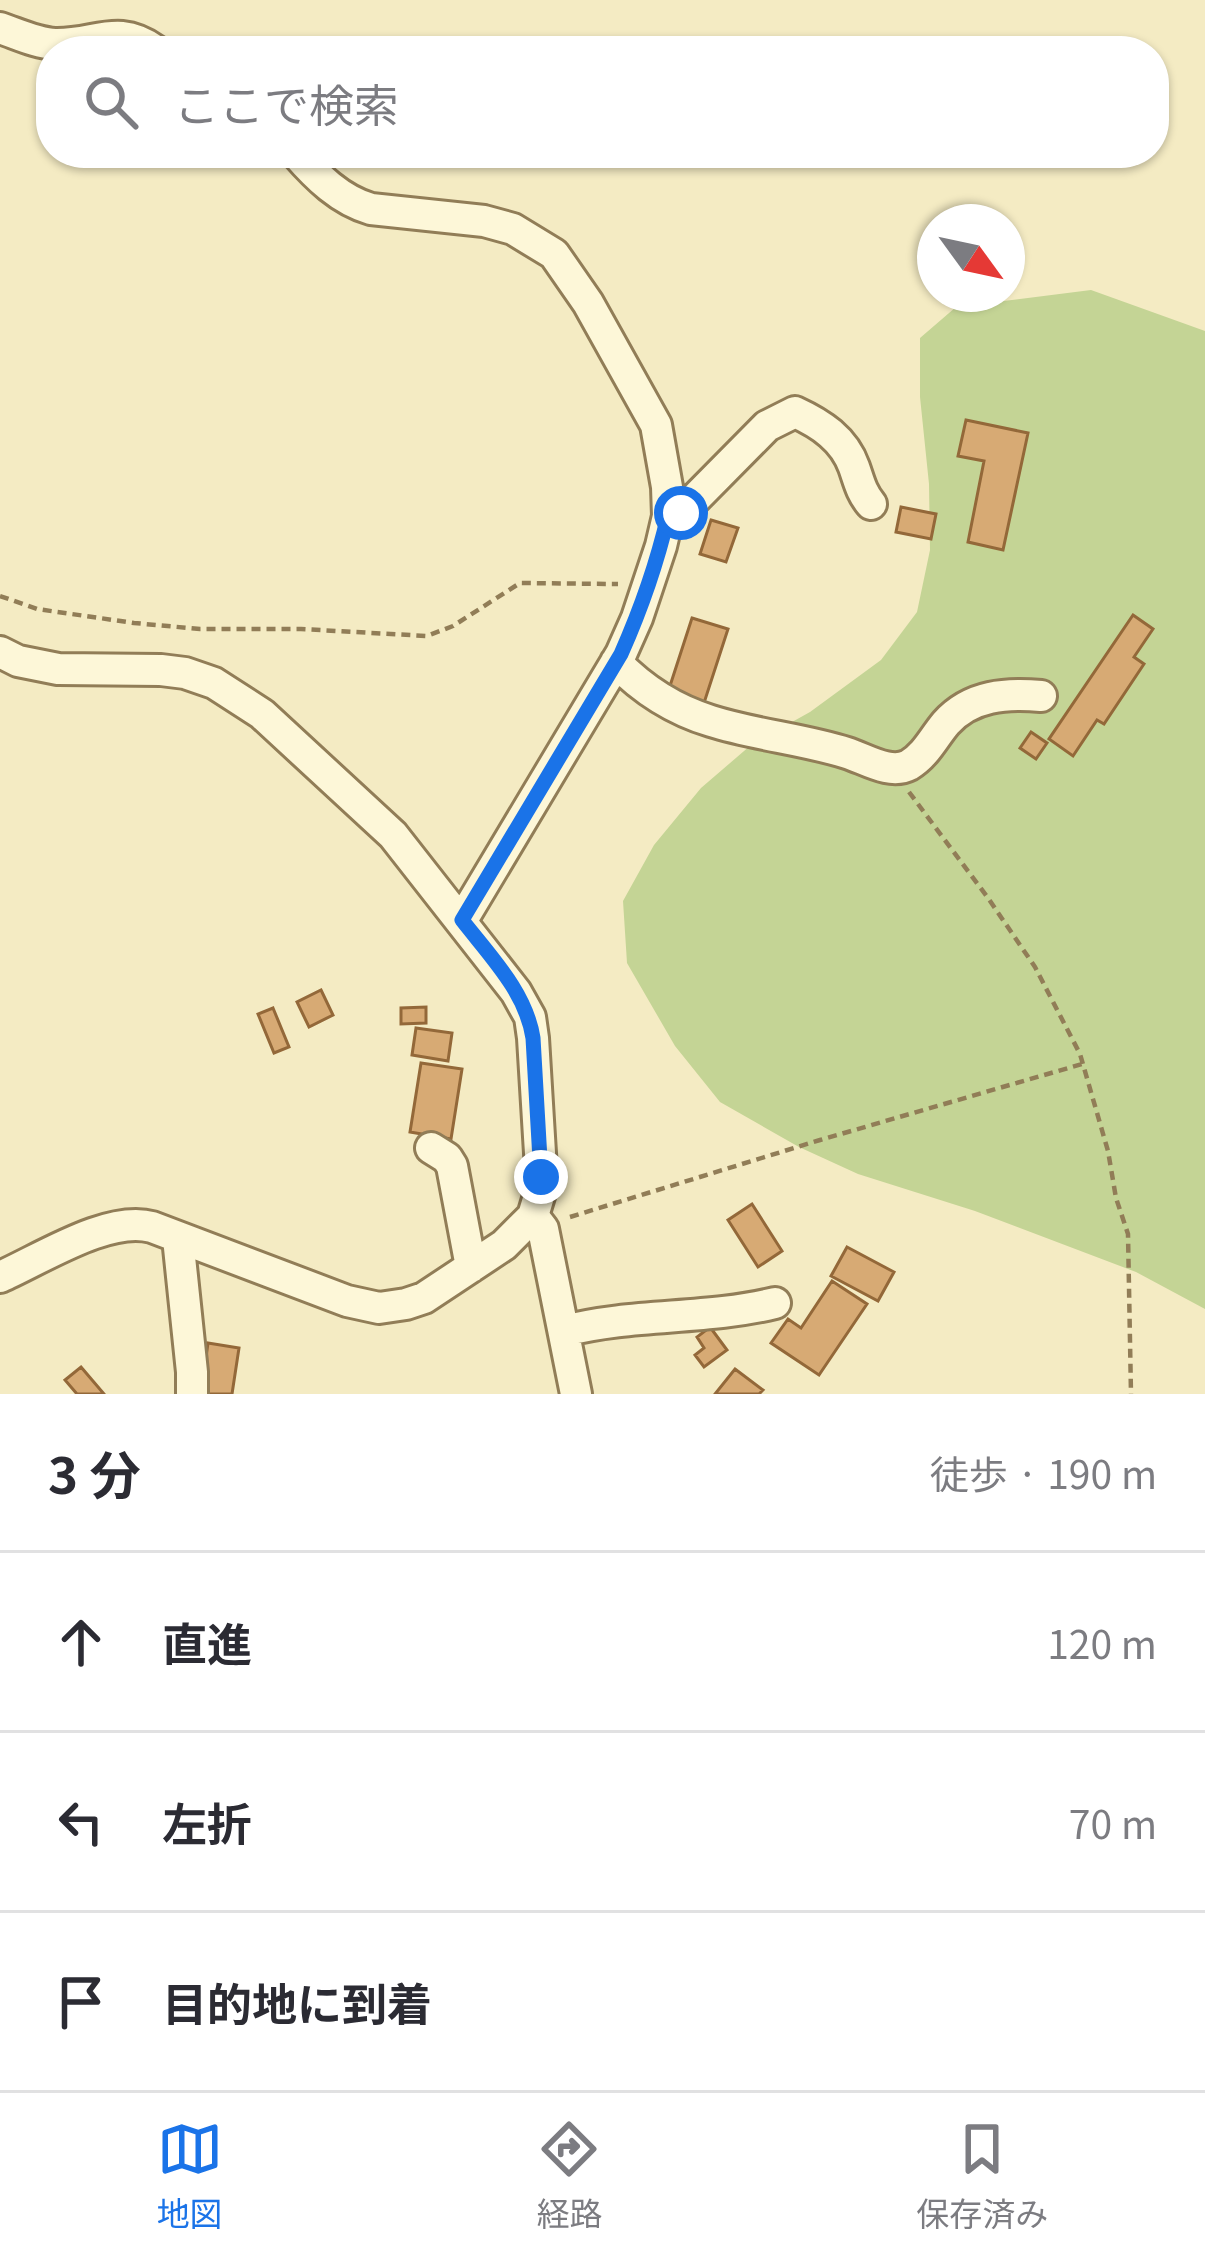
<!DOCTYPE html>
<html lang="ja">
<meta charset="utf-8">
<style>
:root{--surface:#fff;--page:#f2f2f3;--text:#2b2b33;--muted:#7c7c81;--line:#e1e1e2;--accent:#1a73e8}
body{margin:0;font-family:Georgia,"Noto Sans JP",serif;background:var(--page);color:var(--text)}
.compass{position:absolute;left:917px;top:204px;width:108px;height:108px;border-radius:50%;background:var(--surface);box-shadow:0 3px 9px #0004;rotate:123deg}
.stop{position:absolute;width:36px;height:36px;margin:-27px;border:9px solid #1a73e8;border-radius:50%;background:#fff}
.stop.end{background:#1a73e8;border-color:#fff;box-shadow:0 3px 12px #0008}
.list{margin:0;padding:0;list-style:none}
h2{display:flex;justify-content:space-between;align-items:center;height:156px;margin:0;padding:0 48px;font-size:51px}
h2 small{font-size:39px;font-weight:400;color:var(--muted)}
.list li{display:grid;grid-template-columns:78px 1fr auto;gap:36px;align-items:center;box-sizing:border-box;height:180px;padding:0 48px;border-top:3px solid var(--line)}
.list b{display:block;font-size:45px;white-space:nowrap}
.list em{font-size:39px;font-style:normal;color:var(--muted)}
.icon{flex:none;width:66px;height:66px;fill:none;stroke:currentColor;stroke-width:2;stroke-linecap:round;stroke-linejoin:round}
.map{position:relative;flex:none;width:1205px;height:1394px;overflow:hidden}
.search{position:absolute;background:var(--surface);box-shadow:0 3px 9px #0004;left:36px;right:36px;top:36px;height:132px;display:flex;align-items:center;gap:30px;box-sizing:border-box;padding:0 42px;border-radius:48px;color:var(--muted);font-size:45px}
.sheet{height:696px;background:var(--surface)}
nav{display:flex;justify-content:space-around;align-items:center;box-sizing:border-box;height:168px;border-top:3px solid var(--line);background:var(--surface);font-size:33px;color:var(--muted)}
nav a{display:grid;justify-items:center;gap:6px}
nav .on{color:var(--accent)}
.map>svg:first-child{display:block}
</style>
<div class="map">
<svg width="1205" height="1394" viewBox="0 0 1205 1394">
<rect width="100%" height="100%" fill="#f4ebc3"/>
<path fill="#c4d495" d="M1091,290L1205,331V1309L1136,1272L975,1211L858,1174L799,1147L720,1102L675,1046L627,963L623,901L654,845L701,788L751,745L810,712L881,660L917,612L930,550L929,484L920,397V338L956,307Z"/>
<path fill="#d7aa74" stroke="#936839" stroke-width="3" d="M966,420L1028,433L1003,550L968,542L984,461L958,456Z
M901,507L936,514L931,539L896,532Z
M711,520L738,528L726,562L700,554Z
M1133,615L1153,629L1134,657L1144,664L1104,724L1097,720L1073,756L1049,739Z
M692,618L728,629L704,703L668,692Z
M1031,732L1047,743L1036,759L1020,748Z
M321,990L333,1015L309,1027L297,1002Z
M426,1007V1023L401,1024V1008Z
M273,1008L289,1047L274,1053L258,1014Z
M416,1028L452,1033L448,1061L412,1055Z
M421,1063L462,1069L451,1139L410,1132Z
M752,1204L782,1251L758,1267L728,1220Z
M847,1247L894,1272L878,1301L831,1276Z
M832,1281L867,1304L819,1375L771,1343L788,1319L801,1328Z
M710,1327L727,1350L704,1367L695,1355L704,1348L697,1337Z
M208,1343L239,1348L232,1394H205L207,1379H203Z
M81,1367L104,1394H77L65,1380Z
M735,1369L763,1390L759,1394H715Z"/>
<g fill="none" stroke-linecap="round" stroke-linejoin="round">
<g stroke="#917d57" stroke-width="36">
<path id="street" d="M0,28C18,34 36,43 55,44C97,45 117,23 156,51
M296,153C317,177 340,200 371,209L484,221L513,229L554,254L588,303L656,425L667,487L668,516L661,546L637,618L621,654L462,920
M668,516L681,513L767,426L795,412C821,424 844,439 854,467C859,481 861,492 871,504
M0,652L18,661L58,669L161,670L185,673L214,683L262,714L393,835L516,992L530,1017L533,1038L542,1186L533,1216L504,1245L424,1298L406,1304L379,1308L347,1301L152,1227C108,1215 41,1259 0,1277
M616,662C642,689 675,710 711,721C755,735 803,739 847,753C866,759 890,775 909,765C926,755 934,737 946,723C971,695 1007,693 1041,696
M431,1148L447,1158L452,1166L471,1267
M533,1216L543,1229L576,1394
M178,1238L192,1372V1394
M564,1331C633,1313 706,1320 775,1303"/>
</g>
<path stroke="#917d57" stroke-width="4.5" stroke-dasharray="9 6" stroke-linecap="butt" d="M0,596L37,609L134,623L200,629H301L427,636L453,626L520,583L618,584
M909,792L988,898L1035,967L1080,1054L1108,1151L1116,1198L1128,1234L1131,1394
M570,1217L820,1140L1082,1064"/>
<use href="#street" stroke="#fdf7d8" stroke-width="30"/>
</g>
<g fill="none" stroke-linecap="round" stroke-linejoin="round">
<path stroke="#1a73e8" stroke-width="15" d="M541,1177L533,1038C526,992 490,956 462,920L621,654C641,609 657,563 668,516L681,513"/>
</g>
</svg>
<svg class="compass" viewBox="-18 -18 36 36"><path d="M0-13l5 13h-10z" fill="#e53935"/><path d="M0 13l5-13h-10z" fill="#7c7c81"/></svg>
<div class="stop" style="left:681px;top:513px"></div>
<div class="stop end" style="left:541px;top:1177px"></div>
<div class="search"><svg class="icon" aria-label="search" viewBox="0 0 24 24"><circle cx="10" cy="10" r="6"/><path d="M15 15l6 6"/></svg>ここで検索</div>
</div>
<section class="sheet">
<h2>3 分<small>徒歩 · 190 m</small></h2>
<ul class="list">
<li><svg class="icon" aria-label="ahead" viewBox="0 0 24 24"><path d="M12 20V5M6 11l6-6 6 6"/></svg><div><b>直進</b></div><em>120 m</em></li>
<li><svg class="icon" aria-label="left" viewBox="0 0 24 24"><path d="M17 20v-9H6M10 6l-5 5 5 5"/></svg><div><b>左折</b></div><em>70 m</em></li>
<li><svg class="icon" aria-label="arrive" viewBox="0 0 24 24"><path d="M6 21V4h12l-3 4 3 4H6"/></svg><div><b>目的地に到着</b></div></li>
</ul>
</section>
<nav>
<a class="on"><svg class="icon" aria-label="map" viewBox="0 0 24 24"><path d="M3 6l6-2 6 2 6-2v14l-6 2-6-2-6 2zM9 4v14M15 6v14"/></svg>地図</a>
<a><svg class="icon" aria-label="directions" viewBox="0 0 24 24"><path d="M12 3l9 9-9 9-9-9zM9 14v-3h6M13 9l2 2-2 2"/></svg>経路</a>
<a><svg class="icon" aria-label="saved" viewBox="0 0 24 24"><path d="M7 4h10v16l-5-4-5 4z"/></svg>保存済み</a>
</nav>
